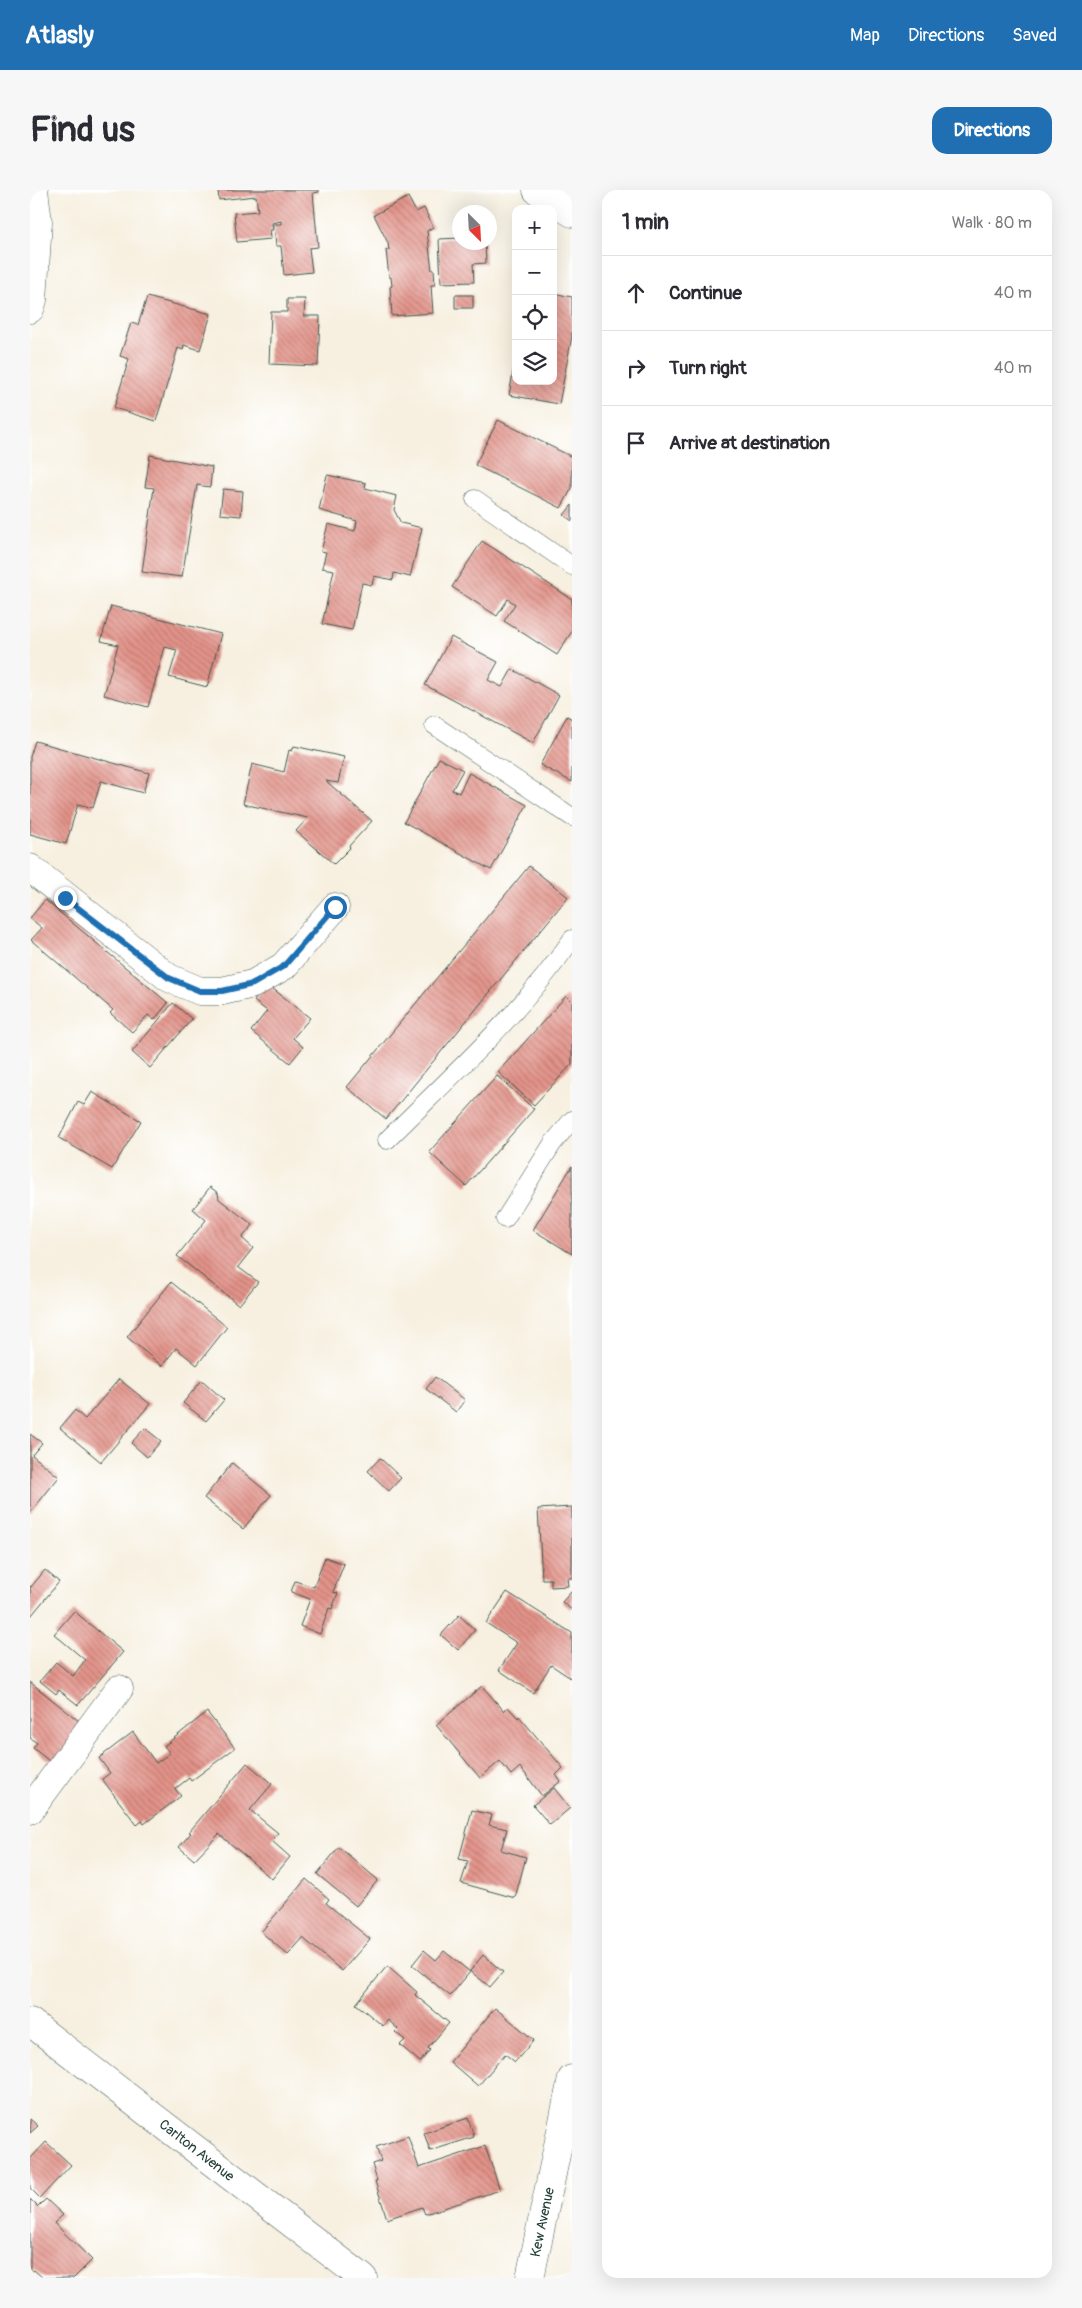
<!DOCTYPE html>
<meta charset="utf-8">
<style>
:root{--surface:#fff;--page:#f7f7f7;--text:#2b2b33;--muted:#7c7c81;--line:#e1e1e2;--accent:#1f6fb2}
body{margin:0;font-family:Pangolin,sans-serif;background:var(--page);color:var(--text)}
.controls{position:absolute;right:15px;top:15px;display:grid;overflow:hidden;border-radius:10px;box-shadow:0 5px 20px #0002}
.controls button{width:45px;height:45px;display:grid;place-items:center;padding:0;border:0;border-bottom:1px solid var(--line);background:var(--surface);color:var(--text);font:25px sans-serif}
.compass{position:absolute;left:422px;top:15px;width:45px;height:45px;border-radius:50%;background:var(--surface);box-shadow:0 5px 20px #0002;rotate:156deg}
.stop{position:absolute;width:15px;height:15px;margin:-11px;border:4px solid #1f6fb2;border-radius:50%;background:#fff}
.stop.end{background:#1f6fb2;border-color:#fff;box-shadow:0 1px 5px #0008}
.list{margin:0;padding:0;list-style:none}
h2{display:flex;justify-content:space-between;align-items:center;height:65px;margin:0;padding:0 20px;font-size:21px}
h2 small{font-size:16px;font-weight:400;color:var(--muted)}
.list li{display:grid;grid-template-columns:32px 1fr auto;gap:15px;align-items:center;box-sizing:border-box;height:75px;padding:0 20px;border-top:1px solid var(--line)}
.list b{display:block;font-size:19px;white-space:nowrap}
.list em{font-size:16px;font-style:normal;color:var(--muted)}
.icon{flex:none;width:28px;height:28px;fill:none;stroke:currentColor;stroke-width:2;stroke-linecap:round;stroke-linejoin:round}
.map{position:relative;flex:none;width:542px;height:2088px;overflow:hidden;border-radius:15px}
header{display:flex;align-items:center;gap:30px;box-sizing:border-box;height:70px;padding:0 25px;background:var(--accent);color:#fff}
header strong{font-size:24px}
nav{display:flex;gap:28px;margin-inline-start:auto;font-size:18px}
.intro{display:flex;align-items:center;justify-content:space-between;box-sizing:border-box;height:120px;padding:0 30px}
h1{margin:0;font-size:35px}
.button{padding:12px 22px;border-radius:15px;background:var(--accent);color:#fff;font-size:18px;font-weight:700}
main{display:flex;gap:30px;padding:0 30px}
aside{flex:1;background:var(--surface);border-radius:15px;box-shadow:0 5px 20px #0002}
.map>svg:first-child{display:block}
</style>
<header>
<strong>Atlasly</strong>
<nav><a>Map</a><a>Directions</a><a>Saved</a></nav>
</header>
<div class="intro"><h1>Find us</h1><a class="button">Directions</a></div>
<main>
<div class="map">
<svg width="542" height="2088" viewBox="0 0 542 2088">
<defs>
<pattern id="building-back-hatch" width="6" height="6" patternUnits="userSpaceOnUse" patternTransform="scale(1.25)"><rect width="6" height="6" fill="#e39389"/><path d="M-1 5l2 2M0 0l6 6M5-1l2 2" fill="none" stroke="#b77971"/></pattern>
</defs>
<rect width="100%" height="100%" fill="#fff"/>
<filter id="ink" filterUnits="userSpaceOnUse"><feTurbulence type="fractalNoise" baseFrequency=".02" numOctaves="2"/><feDisplacementMap in="SourceGraphic" scale="10" xChannelSelector="R" yChannelSelector="G"/><feConvolveMatrix kernelMatrix="1 2 1 2 8 2 1 2 1" color-interpolation-filters="sRGB"/></filter>
<filter id="wash" filterUnits="userSpaceOnUse"><feTurbulence type="fractalNoise" baseFrequency=".0096" numOctaves="4" result="noise"/><feDisplacementMap in="SourceGraphic" scale="20" xChannelSelector="R" yChannelSelector="G"/><feGaussianBlur stdDeviation="1.12" result="paint"/><feColorMatrix in="noise" values="0 0 0 0 0 0 0 0 0 0 0 0 0 0 0 0 0 1.4 0 .05"/><feComposite in="paint" operator="in"/></filter>
<g filter="url(#wash)">
<rect width="100%" height="100%" fill="#f7f0e0"/>
<g id="blocks">
<path fill="url(#building-back-hatch)" d="M188,0H289V2L283,3L288,57L279,58L282,82L254,85L251,56H246L244,34H251V31L242,33L243,40H240L241,49L207,52L204,23L228,21L226,6L189,10Z
M378,7L386,22L394,18L403,37L397,41L402,80H404L405,95H401L403,123L362,126L360,97L362,96L361,87H359L356,60H359L358,53L344,25Z
M430,48V52H455L456,73L443,74L444,92L411,93L409,49Z
M523,103L542,107V146L529,214L479,205L485,172L486,191H523Z
M425,105H443V118H425Z
M117,107L181,124L170,160L154,155L153,160L148,158L126,231L84,218L99,169L90,166L101,133L108,135Z
M257,109H275L274,126H290L288,176L239,174L241,122H257Z
M468,230L542,267V298L531,318L445,275Z
M120,265L182,277L180,297L167,295L152,387L112,382L124,298L115,297Z
M297,285L336,293L335,298L367,306L364,320L371,333L392,338L380,387L364,383L363,390L344,386L342,395L332,393L322,440L292,434L304,380L292,378L296,362L291,361L298,334L325,341L327,331L289,320Z
M193,299L213,301L211,326L190,324Z
M542,315V331L534,325Z
M452,351L542,409V441L527,465L474,431L485,414L478,409L467,426L422,397Z
M81,416L191,444L177,497L139,487L147,460L135,457L118,517L74,505L88,455L71,451Z
M421,447L468,472L458,490L472,497L482,479L529,505L503,553L395,495Z
M537,526L542,529V592L510,575Z
M5,551L119,583L113,603L71,591L63,618L48,614L36,654L0,644V567Z
M264,556L314,567L308,593L296,591L342,631L319,656L320,658L304,674L266,641L278,628L213,614L222,574L254,582L259,560L262,561Z
M409,568L433,580L422,600L429,603L439,583L497,615L461,680L374,632Z
M499,676L538,707L356,929L317,897Z
M15,710L138,813L124,830L118,825L102,842L80,823L83,820L1,750L12,738L0,728Z
M237,794L280,828L263,848L273,857L260,873L221,841L237,821L224,811Z
M536,806L542,812V874L504,915L468,882Z
M143,813L162,829L120,878L102,862Z
M467,886L504,919L436,996L399,962Z
M62,902L111,931L82,979L29,948L48,912L54,915Z
M542,976V1064L503,1040Z
M180,997L188,1003L189,1009L223,1035L212,1048L223,1058L208,1077L228,1092L209,1115L147,1066L176,1030L163,1019Z
M141,1092L197,1137L167,1175L146,1158L132,1176L97,1147Z
M405,1187L435,1210L426,1222L396,1199Z
M89,1189L120,1214L71,1272L30,1238L45,1220L55,1229Z
M172,1190L194,1210L176,1231L153,1213Z
M115,1238L131,1251L117,1267L101,1253Z
M0,1244L12,1253L2,1265L29,1287L0,1323Z
M350,1268L371,1288L359,1301L338,1281Z
M202,1273L241,1305L213,1339L174,1308Z
M542,1317V1388H537L538,1396L521,1397V1389H512L508,1319Z
M295,1367L314,1374L303,1402L308,1403L302,1419L299,1418L290,1444L270,1436L280,1409L261,1402L265,1391L284,1397Z
M15,1380L29,1392L1,1426L0,1396L1,1397Z
M542,1401V1420L532,1412Z
M477,1402L542,1443V1489L521,1475L503,1503L469,1480L487,1453L456,1433Z
M44,1421L93,1462L48,1515L29,1500L26,1504L10,1491L26,1472L43,1486L55,1470L24,1444Z
M429,1425L445,1440L428,1460L411,1445Z
M0,1492L54,1535L24,1575L3,1558L7,1553L0,1548Z
M452,1496L474,1521L478,1517L488,1528L489,1526L533,1578L526,1585L531,1591L512,1606L490,1577L481,1585L470,1571L450,1588L406,1535Z
M177,1522L205,1558L161,1591L159,1588L145,1599L151,1606L114,1634L112,1631L107,1635L72,1589L80,1583L69,1568L103,1542L126,1573L140,1563L134,1556Z
M217,1573L242,1594L220,1620L248,1643L242,1651L260,1667L242,1689L189,1644L164,1670L149,1657L161,1643L159,1642Z
M524,1598L540,1618L520,1635L503,1615Z
M442,1620L462,1625L459,1635L477,1639L471,1660L496,1667L485,1708L431,1693L438,1671L429,1669Z
M309,1657L348,1690L326,1716L287,1684Z
M276,1689L299,1709L296,1713L340,1749L312,1781L273,1748L258,1765L231,1742Z
M394,1760L406,1770L414,1761L440,1782L420,1806L382,1775Z
M453,1765L473,1782L460,1797L440,1781Z
M357,1776L387,1802L385,1805L419,1833L398,1858L400,1860L390,1872L370,1855L375,1850L365,1842L368,1839L358,1830L353,1836L326,1814Z
M465,1818L504,1850L485,1872L475,1864L448,1896L420,1872Z
M438,1928L444,1947L400,1961L394,1943Z
M0,1929L8,1936L0,1943Z
M378,1946L389,1978L455,1956L470,2000L395,2024L392,2017L357,2029L345,1991H347L342,1974L351,1971L346,1957Z
M16,1952L41,1975L10,2008L0,1998V1969Z
M0,2009L8,2017L16,2009L33,2025L24,2033L62,2070L44,2088H13L4,2080L0,2083Z"/>
</g>
</g>
<g filter="url(#ink)">
<use href="#blocks" fill-opacity="0" stroke="#3f584e" stroke-width="1"/>
<g fill="none" stroke-linecap="round" stroke-linejoin="round">
<g stroke="#3f584e" stroke-width="19">
<path id="service" d="M445,309L542,376
M404,535L542,627
M357,950C421,886 491,824 542,749
M475,1029L523,953L542,930"/>
</g>
<g stroke="#3f584e" stroke-width="29">
<path id="minor" d="M507,0L542,23
M0,119L3,110L8,32L4,0
M0,678L139,788L170,801H192L223,794L254,776L305,717
M0,1620L89,1499
M0,1832L333,2088
M500,2088L542,1889"/>
</g>
<use href="#service" stroke="#fff" stroke-width="18"/>
<use href="#minor" stroke="#fff" stroke-width="28"/>
</g>
</g>
<g fill="none" stroke-linecap="round" stroke-linejoin="round" filter="url(#ink)">
<path stroke="#1f6fb2" stroke-width="6" d="M35,708L139,788L170,801H192L223,794L254,776L305,717"/>
</g>
<g text-anchor="middle" stroke-width="4.5" stroke-linejoin="round" paint-order="stroke">
<g font-size="14" fill="#1f3d34" stroke="#fff">
<text transform="translate(167 1960) rotate(38)" y="5">Carlton Avenue</text>
<text transform="translate(512 2032) rotate(-78)" y="5">Kew Avenue</text>
</g>
</g>
</svg>
<div class="controls">
<button>+</button>
<button>−</button>
<button><svg class="icon" aria-label="locate" viewBox="0 0 24 24"><circle cx="12" cy="12" r="6"/><path d="M12 2v4M12 18v4M2 12h4M18 12h4"/></svg></button>
<button><svg class="icon" aria-label="layers" viewBox="0 0 24 24"><path d="M12 4l9 5-9 5-9-5zM3 14l9 5 9-5"/></svg></button>
</div>
<svg class="compass" viewBox="-18 -18 36 36"><path d="M0-13l5 13h-10z" fill="#e53935"/><path d="M0 13l5-13h-10z" fill="#7c7c81"/></svg>
<div class="stop" style="left:305px;top:717px"></div>
<div class="stop end" style="left:35px;top:708px"></div>
</div>
<aside>
<h2>1 min<small>Walk · 80 m</small></h2>
<ul class="list">
<li><svg class="icon" aria-label="ahead" viewBox="0 0 24 24"><path d="M12 20V5M6 11l6-6 6 6"/></svg><div><b>Continue</b></div><em>40 m</em></li>
<li><svg class="icon" aria-label="right" viewBox="0 0 24 24"><path d="M7 20v-9h11M14 6l5 5-5 5"/></svg><div><b>Turn right</b></div><em>40 m</em></li>
<li><svg class="icon" aria-label="arrive" viewBox="0 0 24 24"><path d="M6 21V4h12l-3 4 3 4H6"/></svg><div><b>Arrive at destination</b></div></li>
</ul>
</aside>
</main>
